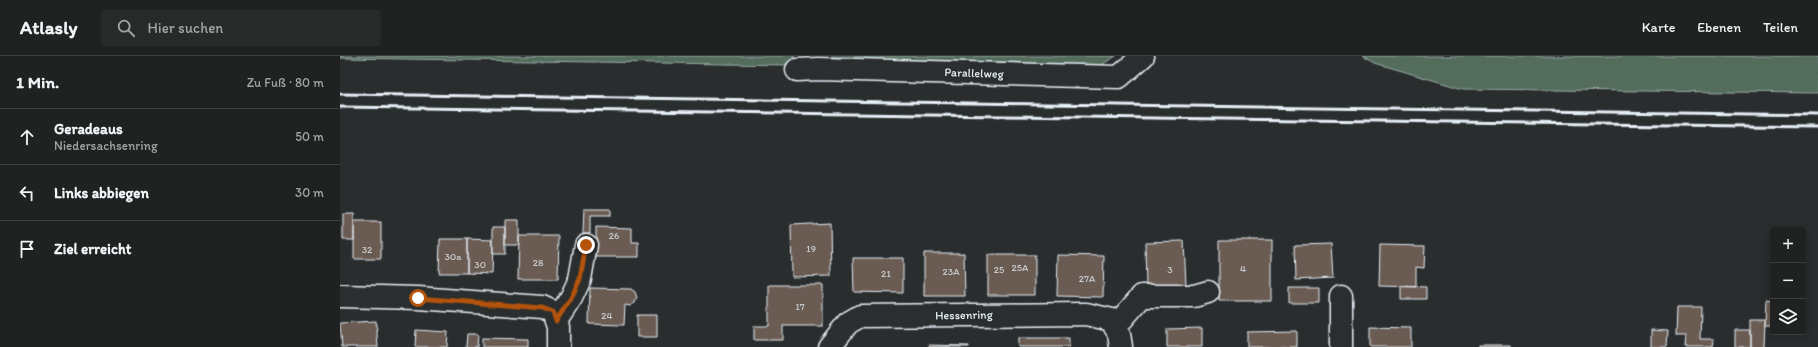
<!DOCTYPE html>
<html lang="de">
<meta charset="utf-8">
<style>
:root{--surface:#202222;--page:#282a2a;--text:#f1f3f6;--muted:#a2a4a5;--line:#3d3f40}
body{margin:0;font-family:Itim,sans-serif;background:var(--page);color:var(--text)}
.controls{position:absolute;right:12px;bottom:12px;display:grid;overflow:hidden;border-radius:4px;box-shadow:0 2px 10px #0003}
.controls button{width:36px;height:36px;display:grid;place-items:center;padding:0;border:0;border-bottom:1px solid var(--line);background:var(--surface);color:var(--text);font:20px sans-serif}
.stop{position:absolute;width:12px;height:12px;margin:-9px;border:3px solid #b45309;border-radius:50%;background:#fff}
.stop.end{background:#b45309;border-color:#fff;box-shadow:0 1px 4px #0008}
.list{margin:0;padding:0;list-style:none}
h2{display:flex;justify-content:space-between;align-items:center;height:52px;margin:0;padding:0 16px;font-size:17px}
h2 small{font-size:13px;font-weight:400;color:var(--muted)}
.list li{display:grid;grid-template-columns:26px 1fr auto;gap:12px;align-items:center;box-sizing:border-box;height:56px;padding:0 16px;border-top:1px solid var(--line)}
.list b{display:block;font-size:15px;white-space:nowrap}
.list p{margin:0;font-size:13px;white-space:nowrap;color:var(--muted)}
.list em{font-size:13px;font-style:normal;color:var(--muted)}
.icon{flex:none;width:22px;height:22px;fill:none;stroke:currentColor;stroke-width:2;stroke-linecap:round;stroke-linejoin:round}
.map{position:relative;flex:none;width:1478px;height:291px;overflow:hidden}
header{display:flex;align-items:center;gap:24px;box-sizing:border-box;height:56px;padding:0 20px;background:var(--surface);border-bottom:1px solid var(--line)}
header strong{font-size:19px}
nav{display:flex;gap:22px;margin-inline-start:auto;font-size:14px}
.search{width:280px;height:36px;background:var(--page);display:flex;align-items:center;gap:10px;box-sizing:border-box;padding:0 14px;border-radius:4px;color:var(--muted);font-size:15px}
main{display:flex}
aside{flex:1;background:var(--surface)}
.map>svg:first-child{display:block}
</style>
<header>
<strong>Atlasly</strong>
<div class="search"><svg class="icon" aria-label="search" viewBox="0 0 24 24"><circle cx="10" cy="10" r="6"/><path d="M15 15l6 6"/></svg>Hier suchen</div>
<nav><a>Karte</a><a>Ebenen</a><a>Teilen</a></nav>
</header>
<main>
<aside>
<h2>1 Min.<small>Zu Fuß · 80 m</small></h2>
<ul class="list">
<li><svg class="icon" aria-label="ahead" viewBox="0 0 24 24"><path d="M12 20V5M6 11l6-6 6 6"/></svg><div><b>Geradeaus</b><p>Niedersachsenring</p></div><em>50 m</em></li>
<li><svg class="icon" aria-label="left" viewBox="0 0 24 24"><path d="M17 20v-9H6M10 6l-5 5 5 5"/></svg><div><b>Links abbiegen</b></div><em>30 m</em></li>
<li><svg class="icon" aria-label="arrive" viewBox="0 0 24 24"><path d="M6 21V4h12l-3 4 3 4H6"/></svg><div><b>Ziel erreicht</b></div></li>
</ul>
</aside>
<div class="map">
<svg width="1478" height="291" viewBox="0 0 1478 291">
<rect width="100%" height="100%" fill="#2a2d2e"/>
<filter id="ink" filterUnits="userSpaceOnUse"><feTurbulence type="fractalNoise" baseFrequency=".025" numOctaves="2"/><feDisplacementMap in="SourceGraphic" scale="8" xChannelSelector="R" yChannelSelector="G"/><feConvolveMatrix kernelMatrix="1 2 1 2 8 2 1 2 1" color-interpolation-filters="sRGB"/></filter>
<g filter="url(#ink)">
<path fill="#526c5b" stroke="#9daeaa" d="M0,0H455L448,9L0,2Z
M491,0H776L758,11L502,5Z
M1023,0H1478V37L1123,33L1035,7Z"/>
<path fill="#6b5c53" stroke="#e8f1f8" d="M244,153H270V160H250V177H243Z
M3,158H14V184H3Z
M165,164H179V189H165Z
M14,166H41V203H14Z
M490,167L491,220L452,221L451,169Z
M153,171H165V198H153Z
M256,171L292,172V187H299V201H256Z
M179,180H219L218,223H178Z
M100,183H127V217H99Z
M127,183L153,184L152,218L127,217Z
M879,184H932V245H879Z
M844,185L846,230L806,231L805,186Z
M991,188L993,222L956,224L955,189Z
M1040,189L1085,190L1084,212L1076,211V231L1039,230Z
M584,197H624L625,240H584Z
M648,199H695V239H648Z
M718,199L764,200L763,241L717,240Z
M513,202H563V237L514,236Z
M429,229H483V270H443V284H414V270H429Z
M1061,230L1086,231V243H1061Z
M250,232L291,233L295,236L297,242L295,247L290,250L285,249L284,269L249,268Z
M949,232H979V247H949Z
M1426,244L1433,245V270H1425Z
M1337,251H1361L1360,283H1374L1373,291H1345L1346,280H1336Z
M297,259H317V281H297Z
M1410,264H1425L1424,291H1410Z
M36,265L38,291H2L0,267Z
M1030,271L1071,272V291H1030Z
M862,272V291H827V273Z
M76,274L108,276L107,291H75Z
M1311,274L1328,275L1327,291H1311Z
M1395,274H1410V291H1395Z
M957,275V291H907V276Z
M127,278H138L137,291H126Z
M142,282L188,283V291H142Z
M678,282H729V291H678Z
M589,289L629,290V291H589Z
M1138,289H1171V291H1138Z"/>
<g fill="none" stroke-linecap="round" stroke-linejoin="round">
<g stroke="#e8f1f8" stroke-width="25">
<path id="minor" d="M457,14L478,13L779,21L803,0
M0,240L78,242L202,251L213,256L218,271V291
M216,265L231,242L240,223L246,189
M775,271L802,240H854L868,236
M489,291L508,267L520,260L746,258L772,264L779,278L781,291
M1001,291V240"/>
</g>
<use href="#minor" stroke="#2a2d2e" stroke-width="22"/>
<path stroke="#e8f1f8" stroke-width="3" d="M0,38L1478,59
M0,51L1478,71"/>
</g>
</g>
<g fill="none" stroke-linecap="round" stroke-linejoin="round" filter="url(#ink)">
<path stroke="#b45309" stroke-width="5" d="M78,242L202,252L213,256L216,265L231,242L240,223L246,189"/>
</g>
<g text-anchor="middle" stroke-width="3.5" stroke-linejoin="round" paint-order="stroke">
<g font-size="10" fill="#c9cccf">
<text x="274" y="183">26</text>
<text x="471" y="196">19</text>
<text x="27" y="197">32</text>
<text x="113" y="204">30a</text>
<text x="198" y="210">28</text>
<text x="140" y="212">30</text>
<text x="680" y="215">25A</text>
<text x="903" y="216">4</text>
<text x="659" y="217">25</text>
<text x="830" y="217">3</text>
<text x="611" y="219">23A</text>
<text x="546" y="221">21</text>
<text x="747" y="226">27A</text>
<text x="460" y="254">17</text>
<text x="267" y="263">24</text>
</g>
<g font-size="12" fill="#e8f1f8" stroke="#2a2d2e">
<text transform="translate(634 17) rotate(2)" y="4">Parallelweg</text>
<text transform="translate(624 259) rotate(-1)" y="4">Hessenring</text>
</g>
</g>
</svg>
<div class="controls">
<button>+</button>
<button>−</button>
<button><svg class="icon" aria-label="layers" viewBox="0 0 24 24"><path d="M12 4l9 5-9 5-9-5zM3 14l9 5 9-5"/></svg></button>
</div>
<div class="stop" style="left:78px;top:242px"></div>
<div class="stop end" style="left:246px;top:189px"></div>
</div>
</main>
